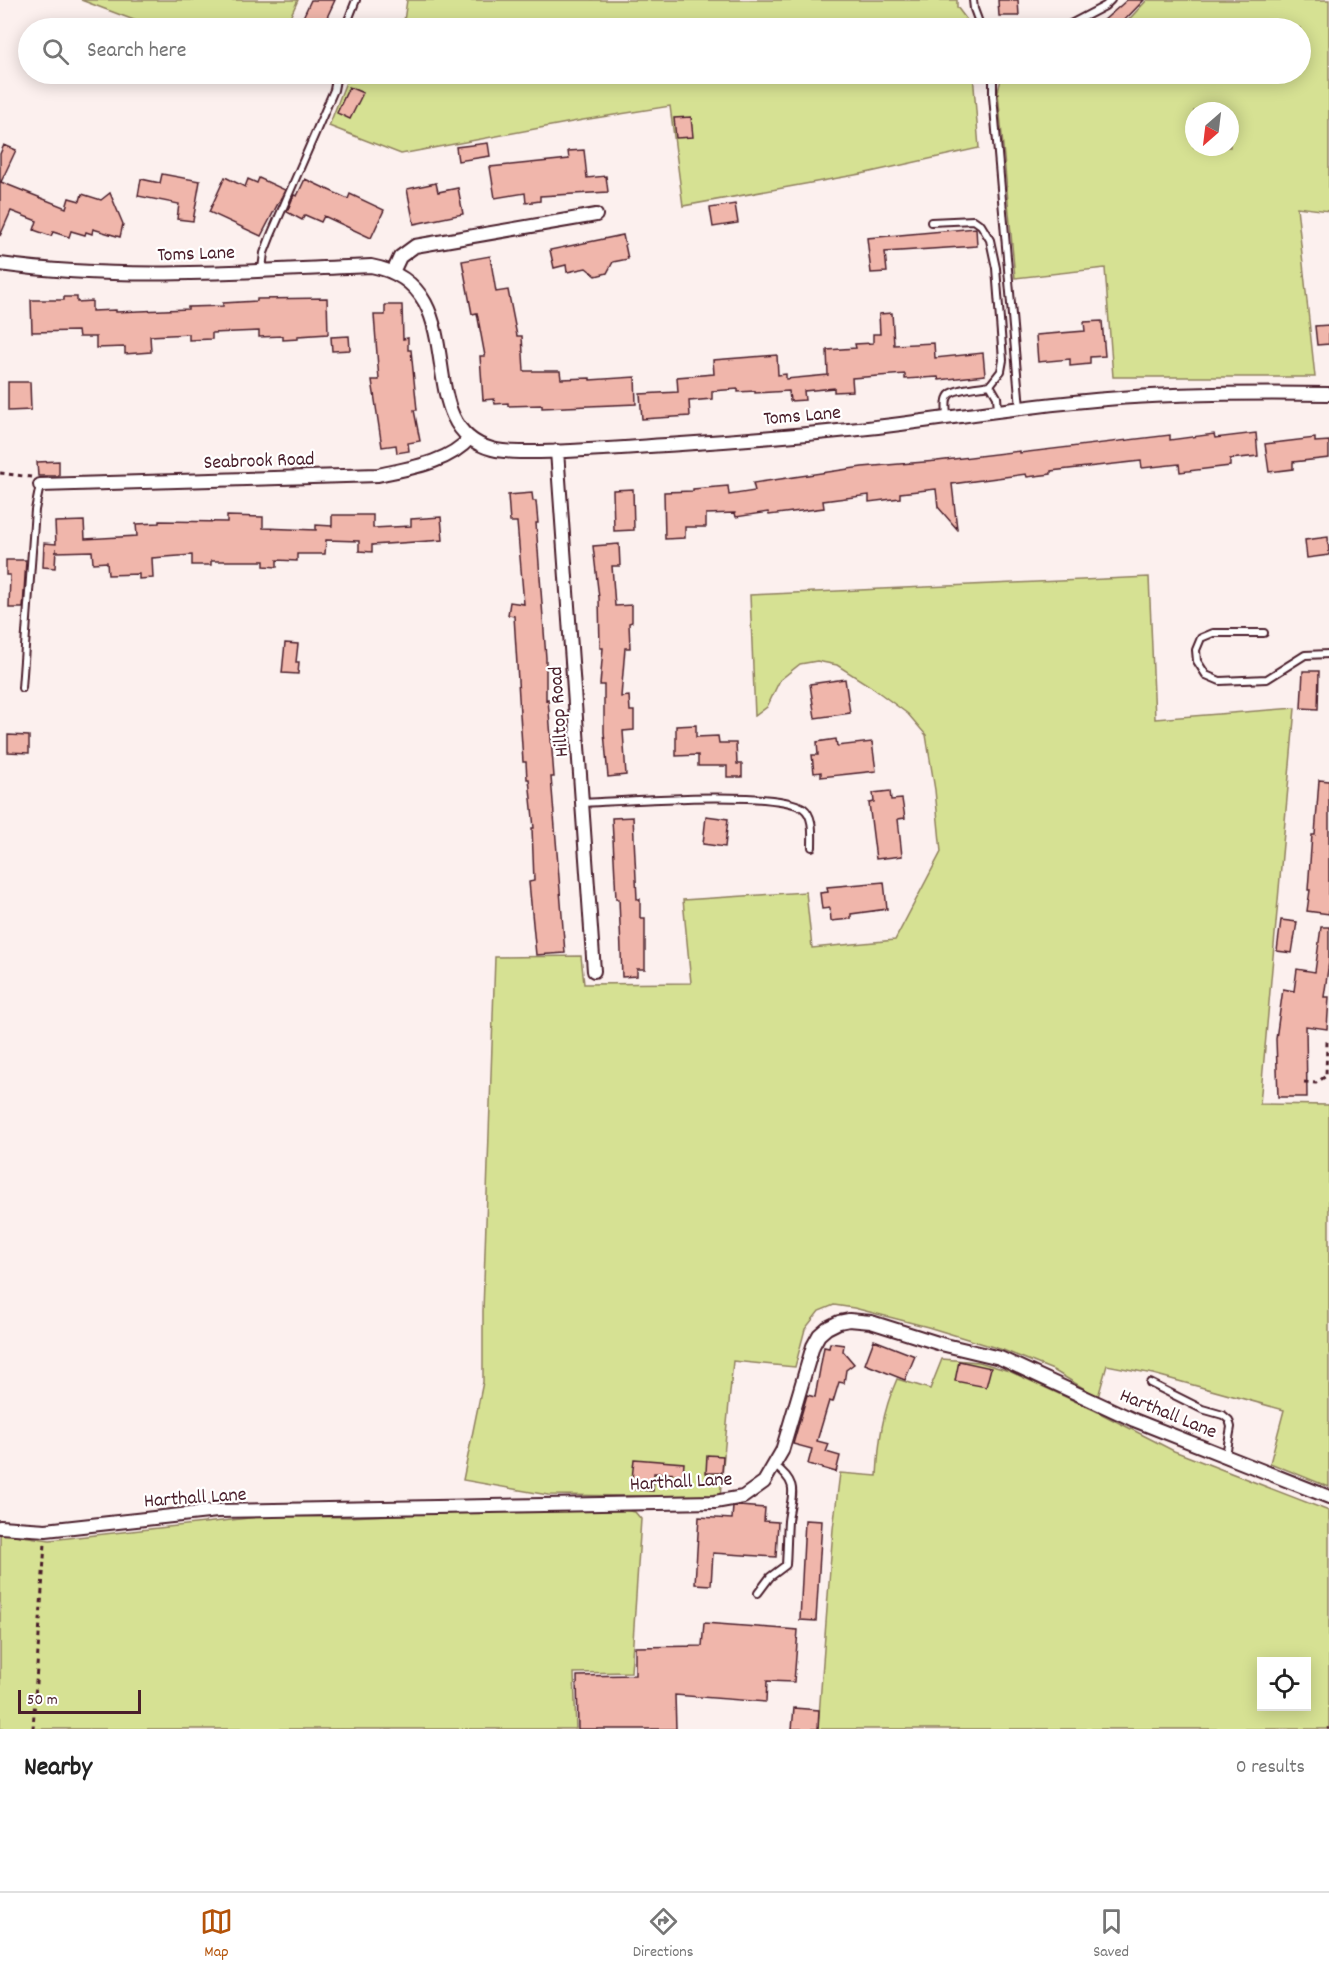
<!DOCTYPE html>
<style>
:root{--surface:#fff;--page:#f6f6f6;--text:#222;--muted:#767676;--line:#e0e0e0;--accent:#b45309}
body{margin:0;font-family:Dekko,sans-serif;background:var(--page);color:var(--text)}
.controls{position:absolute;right:18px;bottom:18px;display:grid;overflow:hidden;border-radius:0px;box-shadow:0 3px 15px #0003}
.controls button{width:54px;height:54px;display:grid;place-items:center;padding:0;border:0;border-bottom:2px solid var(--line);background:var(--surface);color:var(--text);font:30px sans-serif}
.compass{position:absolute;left:1185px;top:102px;width:54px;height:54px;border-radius:50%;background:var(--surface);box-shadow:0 3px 15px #0003;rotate:208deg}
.scale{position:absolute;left:18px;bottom:15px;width:123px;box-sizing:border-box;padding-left:6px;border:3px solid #4a1f2b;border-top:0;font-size:16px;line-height:21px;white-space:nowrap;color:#4a1f2b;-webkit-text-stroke:4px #fff;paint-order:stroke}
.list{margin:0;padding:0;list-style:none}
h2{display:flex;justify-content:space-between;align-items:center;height:78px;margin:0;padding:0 24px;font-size:26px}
h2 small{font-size:20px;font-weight:400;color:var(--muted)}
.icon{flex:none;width:33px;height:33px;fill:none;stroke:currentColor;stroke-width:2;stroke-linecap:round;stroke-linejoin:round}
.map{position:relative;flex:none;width:1329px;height:1729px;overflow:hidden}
.search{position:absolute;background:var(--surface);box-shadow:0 3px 15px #0003;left:18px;right:18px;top:18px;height:66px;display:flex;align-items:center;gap:15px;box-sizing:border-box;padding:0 21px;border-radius:33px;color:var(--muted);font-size:22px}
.sheet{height:162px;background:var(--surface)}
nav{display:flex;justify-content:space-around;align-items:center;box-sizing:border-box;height:84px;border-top:2px solid var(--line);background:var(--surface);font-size:16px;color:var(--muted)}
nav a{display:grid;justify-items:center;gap:3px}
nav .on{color:var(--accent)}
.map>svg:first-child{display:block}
</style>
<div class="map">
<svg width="1329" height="1729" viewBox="0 0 1329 1729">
<rect width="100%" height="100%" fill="#fcf0ee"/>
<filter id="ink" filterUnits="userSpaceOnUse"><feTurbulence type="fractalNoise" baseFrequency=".0167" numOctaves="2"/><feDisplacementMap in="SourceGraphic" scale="12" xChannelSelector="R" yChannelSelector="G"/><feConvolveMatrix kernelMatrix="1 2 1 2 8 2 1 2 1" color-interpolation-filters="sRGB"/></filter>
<g filter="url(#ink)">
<path fill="#d6e193" stroke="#90805f" stroke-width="1.5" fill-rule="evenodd" d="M81,0H298L285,28H155Z
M407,0H957V7L973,28H403Z
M1147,0H1329V211L1297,207L1315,377H1113L1105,268L1015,278L998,92L1002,74H1300V28H1121ZM1194,111H1230V147H1194Z
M390,74H973L979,148L866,173L683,206L670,106L583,120L401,154L329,126L346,82Z
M1149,577L1155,719L1295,708L1260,1104L1329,1105V1487L1270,1463L1284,1410L1153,1374L1107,1365L1098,1397L1053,1370L1003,1350L928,1327L854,1308L834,1305L819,1311L805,1329L795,1367L733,1361L720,1497L548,1495L463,1480L483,1382V1311L495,957L581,956L584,984L691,983L683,900L806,892L812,948L895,940L941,852L935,790L926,735L908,714L870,686L837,665L817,661L800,664L780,680L767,707L755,716L750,595Z
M942,1359L979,1362L1009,1371L1094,1410L1174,1451L1329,1511V1729H818L833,1529L840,1473L877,1476C879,1440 882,1413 897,1379L930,1389ZM1262,1662H1306V1706H1262Z
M605,1506L635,1512L641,1519L631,1672L574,1673L576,1729H0V1533L50,1540L267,1516L348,1517Z"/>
<path fill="#f0b6ab" stroke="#4a1f2b" stroke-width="1.5" d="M311,0H335L322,28H298Z
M998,0H1018L1019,16H999Z
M1127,0H1144L1117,28H1095Z
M349,87L363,93L350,119L337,113Z
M691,117L693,137L676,138L674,118Z
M488,143L490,156L458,161L456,147Z
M4,145L16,150L1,182L66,208L69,198L80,201L82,194L101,200L110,193L123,224L120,237L93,229L92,234L86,232L85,235L71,231L69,237L53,232L51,236L34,230L37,221L11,211L0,236V154Z
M584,150L587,178L606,176L608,192L540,196V201L526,203L525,193L495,198L490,167L569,159L568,151Z
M162,174L200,181L193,221L177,219L179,204L138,196L141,179L160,183Z
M225,177L245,187L248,179L257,183L259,178L285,190L261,236L209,212Z
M305,179L348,199L350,194L384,210L371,238L324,216L321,222L305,215L302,220L287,212L294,195L297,196Z
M436,183L438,192L458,188L463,214L414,224L407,189Z
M735,204L738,223L713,227L710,208Z
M976,228L977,246L885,252L887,272L871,273L867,238Z
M623,235L628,259L613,262L607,273L596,276L586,268L567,272L566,265L554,268L550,250Z
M490,256L496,292L508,290L517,336H522L524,371H560L561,379L590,378V380L635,377L636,404L542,408V405L508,406V403L495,404L494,399L483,400L480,356H485L477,313L472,314L462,261Z
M64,297H77V302L92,301V311L116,310V312L188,309V307L223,306V303L257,301V299L327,298L328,334L298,336V339L283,340V336L259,337V331L212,333V339L189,340V334L150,336L151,352L125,354V347L96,348V337H79L78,331L32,332L31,300H64Z
M385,305H402L403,339L408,338V350H411L417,410H414L420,441L408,443L409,451L397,453L396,445L382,447L372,380H379L374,315H385Z
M892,313L894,345L934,343L935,358L983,353L985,375L939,380L938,377L905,379V374L852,378L853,391L834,392V388L804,391L805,400L790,401L789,391L755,393V391L738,392V389L712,391V399L689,401L690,416L642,419L640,394L678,392L677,377L714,374L713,360L777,355L778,375L786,374V379L828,375L827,350L856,348L855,344L873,343V334H880L879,314Z
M1102,321L1105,356L1090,357V364L1070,366V359L1038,362L1036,335L1085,331L1084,322Z
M1329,325V344L1317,345L1315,326Z
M349,336L350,350L332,351L331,337Z
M8,382H30L31,410L8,411Z
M1256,433L1258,456L1230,459V466L1180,472L1179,464L1142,468L1141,461L1051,471V474L1027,477L1026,474L952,484L957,529L938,507L936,489L900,493V498L869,502V495L823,501L824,508L769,515L768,512L736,517L735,513L706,514V527H685V538L665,539L664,492L693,491V489L728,486L729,495L755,491L753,483L862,467L937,461L1020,451V453L1170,435V440L1214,434L1215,438Z
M1315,438V442L1329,441V458L1293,462V469L1269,472L1265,444Z
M59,461V476H38L37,462Z
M633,489L634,530L614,531L613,490Z
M532,493L533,501H536L538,523H536L546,658V700L548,699L554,777H551L565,953L536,955L529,882L534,881L532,828H534L529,779H527L526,762H523L514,616L508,615L510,602L524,604L517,522H510L508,495Z
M332,515H373V528L411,526V519L441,517L443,540L372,545V552L359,551V541L326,540L325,554H297V561L277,560V567L264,566V561H211V565H192V555L152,558L153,578L139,579V574L108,575L107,562L93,563L92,551L56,552V548L55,568L43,567L44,543L56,544L55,522L84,521L85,539L137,536L136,524L159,523V521L227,522V516L263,517V528L316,530V525L332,526Z
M1328,537L1329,555L1307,558L1305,540Z
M619,544L620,566H612L615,606L632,605V622L629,623L630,648H625L621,697L629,696L630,711H634V730L623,731L626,775L608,777L604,732V685H600L603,648H600L599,598L593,546Z
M6,560H26L23,608H9L10,575H6Z
M285,643L298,644L296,662H299L298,674L282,673Z
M1303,671H1319L1318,709L1301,708Z
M845,679L850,713L815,718L810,684Z
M696,725V737L718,736L719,743H736L737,764H742V777H727V766H698V755L676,756V726Z
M8,735L29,736V753L8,752Z
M836,739L837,746L872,742L876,771L821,777V772L814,773L812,755H818L817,742Z
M1319,780L1329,781V914L1307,911L1310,890H1308L1312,835H1315Z
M890,791L891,800L902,799L905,818L898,819L902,856L876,859L869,803L874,802L873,793Z
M706,816L728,819L725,847L703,844Z
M633,817L637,899H640V918H645V969H637V976L622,977L619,899H616L612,818Z
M884,882L887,909L851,914V919L831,921L830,908L822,909L820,893L828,892L827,887Z
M1281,920L1297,922L1292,953L1277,951Z
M1321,927H1329V962L1324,997H1329L1327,1029L1306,1026L1307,1097H1278L1276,1039L1283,989L1294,991L1297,969L1315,972Z
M874,1340L915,1356L905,1380L865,1364Z
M830,1343L844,1345L843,1351L854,1364L846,1370L844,1383L839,1382L833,1402L829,1401L817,1441L829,1444L826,1452L840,1456L836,1472L808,1464L812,1449L793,1444L807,1395L815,1397L824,1347L829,1348Z
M959,1361L991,1368L986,1387L955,1381Z
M707,1455L723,1456L722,1473H706Z
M634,1459L684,1463L683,1474L654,1473L653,1491L631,1489Z
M739,1506L765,1508L764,1521L778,1522L776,1557L713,1553L711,1585L695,1584L699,1517L732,1519L733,1507Z
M805,1520L822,1521L816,1621L800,1620Z
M704,1623L798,1630L794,1682L767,1681L766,1702L675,1695L676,1729H578L577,1676L635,1675V1647L702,1646Z
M794,1708L819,1710L818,1729H792Z"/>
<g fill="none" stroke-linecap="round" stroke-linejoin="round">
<g stroke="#4a1f2b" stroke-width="10">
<path id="lane" d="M973,0L974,9L981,28
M345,28L356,0
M1063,28L1105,6L1111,0
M993,74V96L1020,408
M931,222L974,220L981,225L990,240L996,268L1003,360L1001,371L990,385
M262,269L264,253L271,235L334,90L337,74
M947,417C947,412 945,402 948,397C952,388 981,387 990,385L997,397L998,410
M1264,633H1213L1201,638L1196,650L1197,661L1206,675L1220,681L1267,679L1305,655L1329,654
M22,688L35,510L40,485
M583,803C624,801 773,789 803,808C814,816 812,834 812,847
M1150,1383L1202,1409L1223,1415L1229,1420L1231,1427L1226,1455
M758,1593L770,1577L786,1565C787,1550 787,1536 788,1521C791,1494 801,1485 774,1465"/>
</g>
<g stroke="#4a1f2b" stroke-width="16">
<path id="street" d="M0,264C122,281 248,271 371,266C479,286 406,426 492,449C507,453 524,452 540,452C587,451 634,447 681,444C740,440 800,435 859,429C942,420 1024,405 1107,399C1181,393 1255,393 1329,394
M393,272L400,257L415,246L596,215
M557,451L594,971
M40,485L378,475C410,468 448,463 470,438
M0,1527L46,1530L217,1511L715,1502L743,1497L764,1482L782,1451L813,1346L819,1335L827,1328L839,1322L849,1320L871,1322L941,1344L1000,1358L1134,1420L1329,1497"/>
</g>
<path stroke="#4a1f2b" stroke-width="3" stroke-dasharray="4.5 4.5" stroke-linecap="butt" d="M0,473L31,477
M1304,1082L1316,1083L1326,1076L1327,1042L1329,1038
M33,1729L45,1543
M1327,1729L1329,1728"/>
<use href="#lane" stroke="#fff" stroke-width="6"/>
<use href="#street" stroke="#fff" stroke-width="12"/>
</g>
</g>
<g text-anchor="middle" stroke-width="4.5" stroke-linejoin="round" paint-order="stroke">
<g font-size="20" fill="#4a1f2b" stroke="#fff">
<text transform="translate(196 252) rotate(-2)" y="7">Toms Lane</text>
<text transform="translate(802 414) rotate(-5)" y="7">Toms Lane</text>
<text transform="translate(259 459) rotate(-2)" y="7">Seabrook Road</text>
<text transform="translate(557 712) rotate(-94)" y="7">Hilltop Road</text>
<text transform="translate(1169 1412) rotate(22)" y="7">Harthall Lane</text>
<text transform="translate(681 1480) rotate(-3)" y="7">Harthall Lane</text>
<text transform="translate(195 1496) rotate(-4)" y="7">Harthall Lane</text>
</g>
</g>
</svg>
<div class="controls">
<button><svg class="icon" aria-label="locate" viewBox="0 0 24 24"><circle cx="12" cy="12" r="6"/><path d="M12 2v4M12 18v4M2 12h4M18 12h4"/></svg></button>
</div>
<svg class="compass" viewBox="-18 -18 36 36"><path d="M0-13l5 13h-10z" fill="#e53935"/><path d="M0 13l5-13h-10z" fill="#767676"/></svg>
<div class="scale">50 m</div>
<div class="search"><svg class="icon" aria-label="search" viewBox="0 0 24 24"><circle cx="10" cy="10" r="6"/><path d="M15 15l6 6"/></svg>Search here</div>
</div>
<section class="sheet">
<h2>Nearby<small>0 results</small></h2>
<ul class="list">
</ul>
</section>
<nav>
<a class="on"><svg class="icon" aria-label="map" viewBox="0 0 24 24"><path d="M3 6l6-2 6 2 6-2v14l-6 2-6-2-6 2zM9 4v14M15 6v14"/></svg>Map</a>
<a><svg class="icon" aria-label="directions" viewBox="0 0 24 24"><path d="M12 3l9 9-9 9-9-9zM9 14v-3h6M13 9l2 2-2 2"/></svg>Directions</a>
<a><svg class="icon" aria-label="saved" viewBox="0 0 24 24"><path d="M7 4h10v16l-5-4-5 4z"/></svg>Saved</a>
</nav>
